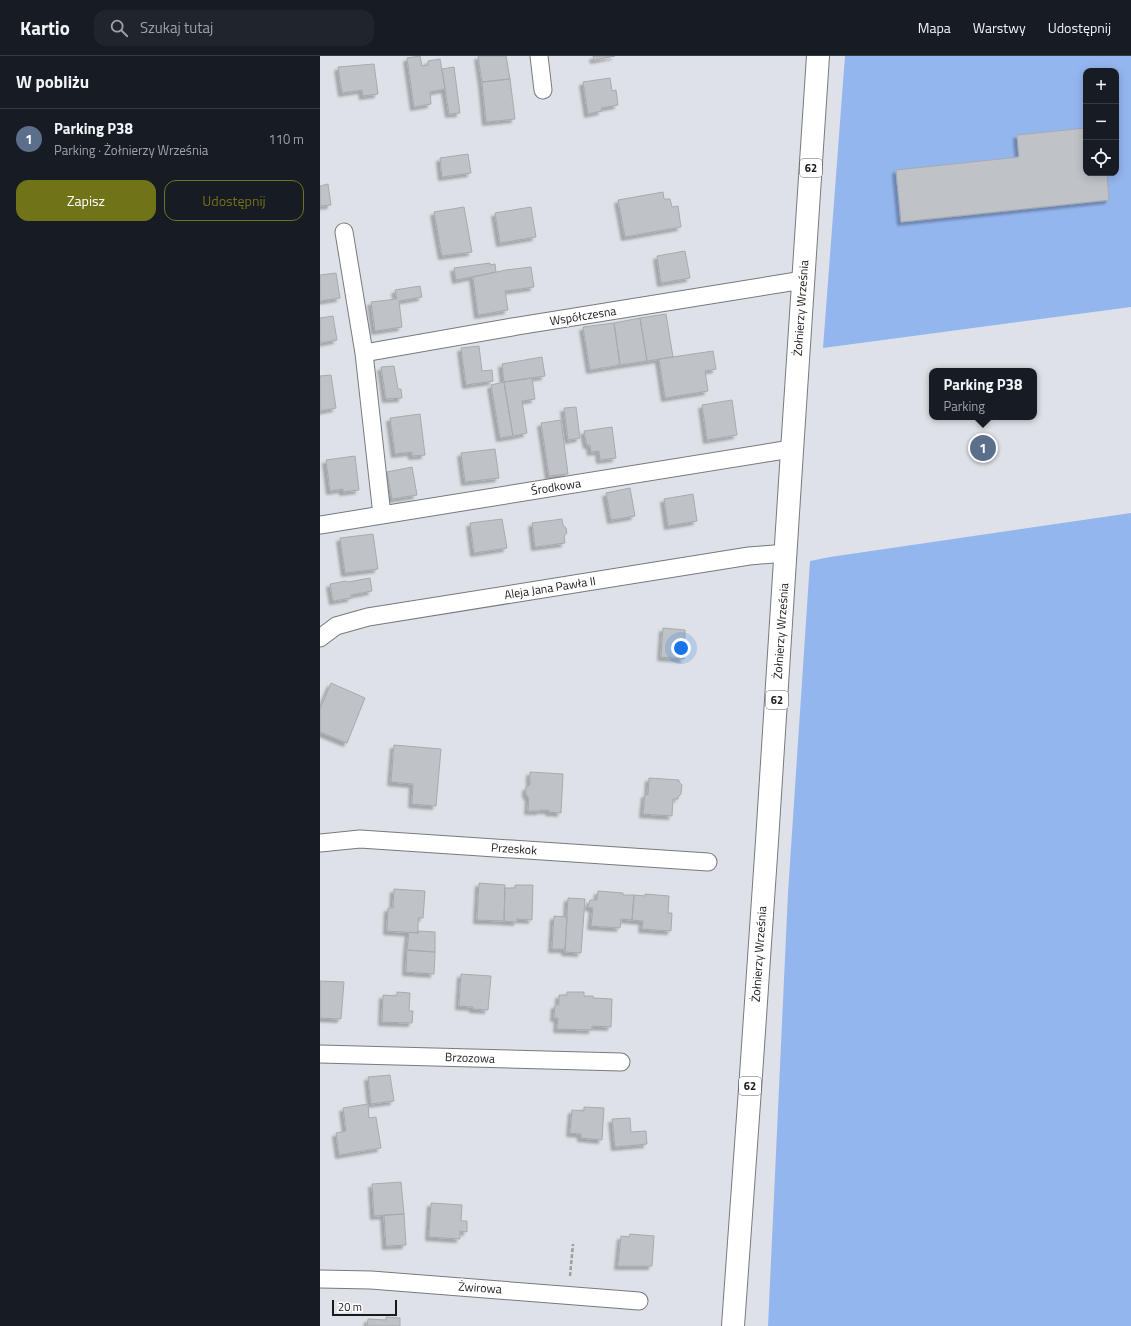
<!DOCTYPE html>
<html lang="pl">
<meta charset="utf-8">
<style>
:root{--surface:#171b24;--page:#20242c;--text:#f1f3f6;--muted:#9ea1a6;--line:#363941;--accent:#717318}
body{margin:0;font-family:"Titillium Web",sans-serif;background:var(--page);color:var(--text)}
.controls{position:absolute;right:12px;top:12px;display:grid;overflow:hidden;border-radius:8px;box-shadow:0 2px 10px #0003}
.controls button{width:36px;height:36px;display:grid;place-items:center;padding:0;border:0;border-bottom:1px solid var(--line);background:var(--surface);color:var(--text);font:20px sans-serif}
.scale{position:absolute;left:12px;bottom:10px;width:65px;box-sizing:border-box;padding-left:4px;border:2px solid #191a1c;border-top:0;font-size:11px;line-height:14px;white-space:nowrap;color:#191a1c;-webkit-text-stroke:3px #fff;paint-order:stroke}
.you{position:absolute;left:361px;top:592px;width:14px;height:14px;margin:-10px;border:3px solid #fff;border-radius:50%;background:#1a73e8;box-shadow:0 0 0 6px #1a73e833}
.badge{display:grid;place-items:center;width:26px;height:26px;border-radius:50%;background:var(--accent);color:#fff;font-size:13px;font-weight:700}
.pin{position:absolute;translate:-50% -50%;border:2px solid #fff;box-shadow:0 1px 4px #0006}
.popup{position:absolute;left:609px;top:312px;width:108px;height:52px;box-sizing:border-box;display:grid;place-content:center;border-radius:8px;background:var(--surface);filter:drop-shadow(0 1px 3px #0005);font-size:13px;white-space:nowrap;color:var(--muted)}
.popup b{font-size:15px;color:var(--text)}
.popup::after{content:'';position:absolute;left:50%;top:100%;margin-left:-8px;border:8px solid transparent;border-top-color:var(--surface)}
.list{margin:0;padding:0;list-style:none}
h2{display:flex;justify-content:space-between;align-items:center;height:52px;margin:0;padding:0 16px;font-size:17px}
h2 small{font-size:13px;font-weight:400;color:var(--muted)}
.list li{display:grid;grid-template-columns:26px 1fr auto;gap:12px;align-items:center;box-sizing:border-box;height:60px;padding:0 16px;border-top:1px solid var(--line)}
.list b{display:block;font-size:15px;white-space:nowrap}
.list p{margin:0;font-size:13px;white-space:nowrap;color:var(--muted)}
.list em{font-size:13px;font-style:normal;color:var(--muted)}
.actions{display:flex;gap:8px;padding:12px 16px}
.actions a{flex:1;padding:9px 0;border:1px solid var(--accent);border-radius:12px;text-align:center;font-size:14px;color:var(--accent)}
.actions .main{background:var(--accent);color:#fff}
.icon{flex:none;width:22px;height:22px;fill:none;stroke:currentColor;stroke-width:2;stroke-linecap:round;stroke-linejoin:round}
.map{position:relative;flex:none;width:811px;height:1270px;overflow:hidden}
header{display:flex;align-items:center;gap:24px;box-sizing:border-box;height:56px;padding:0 20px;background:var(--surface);border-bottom:1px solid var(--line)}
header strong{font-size:19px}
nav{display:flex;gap:22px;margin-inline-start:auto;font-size:14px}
.search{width:280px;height:36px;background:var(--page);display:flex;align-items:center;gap:10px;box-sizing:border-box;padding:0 14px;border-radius:12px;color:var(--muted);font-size:15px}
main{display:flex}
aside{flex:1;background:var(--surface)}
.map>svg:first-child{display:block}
</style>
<header>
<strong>Kartio</strong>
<div class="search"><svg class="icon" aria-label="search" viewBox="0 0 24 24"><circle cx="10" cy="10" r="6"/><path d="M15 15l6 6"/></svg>Szukaj tutaj</div>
<nav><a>Mapa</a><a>Warstwy</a><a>Udostępnij</a></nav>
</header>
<main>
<aside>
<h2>W pobliżu<small></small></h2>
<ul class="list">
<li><span class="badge" style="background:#5c6f8a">1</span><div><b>Parking P38</b><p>Parking · Żołnierzy Września</p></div><em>110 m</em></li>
</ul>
<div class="actions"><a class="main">Zapisz</a><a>Udostępnij</a></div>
</aside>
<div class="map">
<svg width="811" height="1270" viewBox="0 0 811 1270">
<defs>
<filter id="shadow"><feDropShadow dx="-3.5" dy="3.5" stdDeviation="1" flood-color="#0004"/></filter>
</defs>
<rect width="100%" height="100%" fill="#dee1e7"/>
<path fill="#94b6ef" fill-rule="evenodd" d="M525,0H811V251L503,292ZM766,15H796V117H766Z
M811,457V1270H448L468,837L490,505L510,501Z"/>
<path fill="#bfc3c8" stroke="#a7aaaf" filter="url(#shadow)" d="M100,0L102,10L108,9V5L120,3L125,33L110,36L111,48L94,51L87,2Z
M158,0H186L190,23L162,26Z
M273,0H295L274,4Z
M54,8L58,38L43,40L42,34L22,37L18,11Z
M134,11L140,57L129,58L122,13Z
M290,22L292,35L296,34L298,49L281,52L282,55L268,58L263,26Z
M190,23L195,63L166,66L162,26Z
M766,72V117H787L789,144L581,166L576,114L699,101L697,79Z
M148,98L151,117L122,121L120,102Z
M8,128L11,149L0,150V130Z
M343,136L344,143H350L352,151L358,150L361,171L305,181L298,144Z
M144,151L152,196L122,200L114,156Z
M211,151L216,181L180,187L175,157Z
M365,195L370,222L341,227L337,200Z
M170,207V209L175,208L176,216L136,224L134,212Z
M211,211L214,231L185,235L188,254L158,259L153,221L186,214Z
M16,217L20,242L0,245V219Z
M100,230L102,241L79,245L82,271L55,275L51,246L77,243L75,234Z
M346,258L353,301L327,305L320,262Z
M13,260L17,284L0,287V262Z
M320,262L327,305L300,309L294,267Z
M294,267L300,309L270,314L263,271Z
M159,290L162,315L172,314L173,325L146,329L141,292Z
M393,295L396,313L385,315L388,335L345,342L339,303Z
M222,301L225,320L184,326L182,308Z
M74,310L78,333H81L82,342L66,343L61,311Z
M11,319L16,352L0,355V320Z
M212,322L215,343L202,345L207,377L193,380L184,326Z
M184,326L193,380L180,382L171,329Z
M412,344L417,379L387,384L382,349Z
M256,351L260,382L248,384L244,352Z
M100,358L105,399L92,400V396L75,398L70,362Z
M241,364L248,418L229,420L221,367Z
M292,371L296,402L280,404L279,395L271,396L270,389H267L264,375Z
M175,393L179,422L145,426L141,397Z
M35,400L39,434L23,436V433L10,435L6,404Z
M92,411L97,439L72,443L67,416Z
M310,432L315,460L291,464L286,437Z
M373,438L377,465L348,470L344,443Z
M182,463L187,492L154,497L150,467Z
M242,463L243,469L246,472L247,477L244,480L245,487L215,491L212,467Z
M53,478L58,513L25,517L20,482Z
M50,522L52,535L31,539V542L13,545L10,528L26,525L28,526Z
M343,572L365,574L364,603L341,601Z
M11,627L45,642L27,687L0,676V653Z
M74,689L121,693L116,750L92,748L93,728L71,726Z
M210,716L243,718L241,757L229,756V754H220V755H208L209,742L206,738V732L210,729Z
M329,722L359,724V726L362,729L361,738L358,741V743H353L352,760L323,758L325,738L328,739Z
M159,827L185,829L184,865L157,864Z
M195,829H213L212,864L197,863V866L184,865L185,832H195Z
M74,833L105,835L103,862H98V877L67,875L68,852H73Z
M278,835L303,837V839H314L312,864L301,863L300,872L271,870L273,852L268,851L270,844H277Z
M325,838L349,840L348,857H352L351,875L322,873L323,865L312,864L314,839L325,840Z
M248,842L265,843L261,897L245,896Z
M234,860L247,861L245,893H232Z
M98,875L115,876V896L87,894L89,876L98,877Z
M87,894L115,896L114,918L86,916Z
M141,918L171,920L168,954L153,953V951L139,950Z
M0,925L24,926L21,963L0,962Z
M77,936L90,937L89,955H93L92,967L62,966L63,939L77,940Z
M247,936H264V940H273V942L292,943L291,971L272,970V974L237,973L238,962H234L235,949H239V939H247Z
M70,1019L74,1045L51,1048L48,1021Z
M48,1048L49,1062L56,1061L61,1092L19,1099L16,1077L26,1075L23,1052Z
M264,1051L284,1052L282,1084L261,1082V1078L250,1077L252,1054L264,1055Z
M310,1062L311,1076L326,1075L327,1088L295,1091L292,1063Z
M81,1126L84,1158L54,1160L52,1128Z
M111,1147L142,1149L141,1165H147V1176L140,1175V1183L109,1181Z
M84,1158L86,1189L66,1190L64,1159Z
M310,1178L334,1180L332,1210H298L301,1180L309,1181Z
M66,1261L80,1262V1270H47L48,1263L66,1264Z"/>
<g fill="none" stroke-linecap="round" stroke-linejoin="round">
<g stroke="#76797e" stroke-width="19">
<path id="minor" d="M219,0L223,34
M24,176L44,297L62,459
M44,297L198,270L483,224
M0,469L471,393
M0,582L16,570L48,561L429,500L466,497
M0,787L40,783L388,806
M0,998L301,1006
M0,1223L51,1224L319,1245"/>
</g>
<g stroke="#76797e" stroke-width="24">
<path id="primary" d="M413,1270C424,1108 437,947 447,785C465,523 479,262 498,0"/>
</g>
<path stroke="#9b9da2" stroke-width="2.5" stroke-dasharray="4 2" stroke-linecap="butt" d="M250,1220L253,1188"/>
<use href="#minor" stroke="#fff" stroke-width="17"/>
<use href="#primary" stroke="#fff" stroke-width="22"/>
</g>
<g text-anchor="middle" stroke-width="3" stroke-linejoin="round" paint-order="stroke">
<g fill="#fff" stroke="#5e5f60" stroke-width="1">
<rect x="480" y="103" width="22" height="18" rx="3"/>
<rect x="446" y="635" width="22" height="18" rx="3"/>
<rect x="419" y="1021" width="22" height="18" rx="3"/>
</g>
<g font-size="11" font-weight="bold" fill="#191a1c">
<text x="491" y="116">62</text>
<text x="457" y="648">62</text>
<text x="430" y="1034">62</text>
</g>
<g font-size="12" fill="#191a1c" stroke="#fff">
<text transform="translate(481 252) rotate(-86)" y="4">Żołnierzy Września</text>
<text transform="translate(263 260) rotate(-9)" y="4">Współczesna</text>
<text transform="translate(236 431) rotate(-9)" y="4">Środkowa</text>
<text transform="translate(230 532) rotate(-9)" y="4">Aleja Jana Pawła II</text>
<text transform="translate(461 575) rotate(-86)" y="4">Żołnierzy Września</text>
<text transform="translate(194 793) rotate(4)" y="4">Przeskok</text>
<text transform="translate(439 898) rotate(-86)" y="4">Żołnierzy Września</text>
<text transform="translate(150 1002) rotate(2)" y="4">Brzozowa</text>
<text transform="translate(160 1232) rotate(4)" y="4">Żwirowa</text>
</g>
</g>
</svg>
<div class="controls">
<button>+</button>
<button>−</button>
<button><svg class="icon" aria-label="locate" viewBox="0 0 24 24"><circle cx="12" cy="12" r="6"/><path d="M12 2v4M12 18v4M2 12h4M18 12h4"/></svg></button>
</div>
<div class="scale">20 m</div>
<div class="you"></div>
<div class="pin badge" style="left:663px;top:392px;background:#5c6f8a">1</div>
<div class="popup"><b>Parking P38</b>Parking</div>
</div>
</main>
